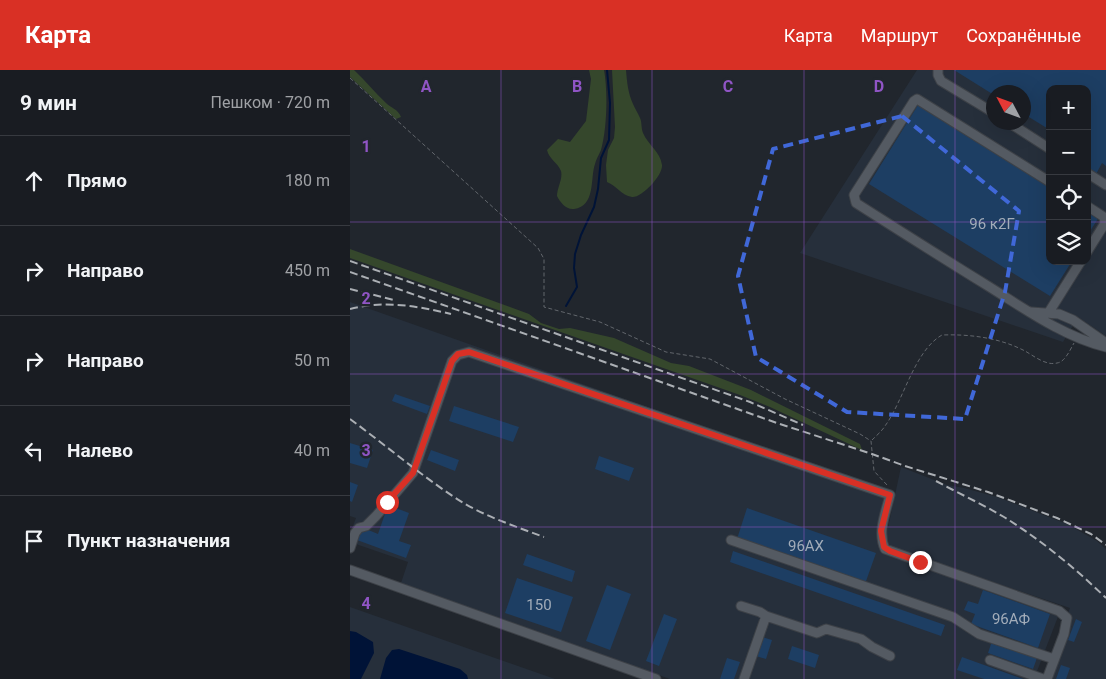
<!DOCTYPE html>
<html lang="ru">
<meta charset="utf-8">
<style>
:root{--surface:#191c22;--page:#26292f;--text:#f1f3f6;--muted:#9fa1a5;--line:#373a40;--accent:#d93025}
body{margin:0;font-family:Roboto,sans-serif;background:var(--page);color:var(--text)}
.controls{position:absolute;right:15px;top:15px;display:grid;overflow:hidden;border-radius:10px;box-shadow:0 5px 20px #0002}
.controls button{width:45px;height:45px;display:grid;place-items:center;padding:0;border:0;border-bottom:1px solid var(--line);background:var(--surface);color:var(--text);font:25px sans-serif}
.compass{position:absolute;left:636px;top:15px;width:45px;height:45px;border-radius:50%;background:var(--surface);box-shadow:0 5px 20px #0002;rotate:311deg}
.stop{position:absolute;width:15px;height:15px;margin:-11px;border:4px solid #d93025;border-radius:50%;background:#fff}
.stop.end{background:#d93025;border-color:#fff;box-shadow:0 1px 5px #0008}
.list{margin:0;padding:0;list-style:none}
h2{display:flex;justify-content:space-between;align-items:center;height:65px;margin:0;padding:0 20px;font-size:21px}
h2 small{font-size:16px;font-weight:400;color:var(--muted)}
.list li{display:grid;grid-template-columns:32px 1fr auto;gap:15px;align-items:center;box-sizing:border-box;height:90px;padding:0 20px;border-top:1px solid var(--line)}
.list b{display:block;font-size:19px;white-space:nowrap}
.list em{font-size:16px;font-style:normal;color:var(--muted)}
.icon{flex:none;width:28px;height:28px;fill:none;stroke:currentColor;stroke-width:2;stroke-linecap:round;stroke-linejoin:round}
.map{position:relative;flex:none;width:756px;height:609px;overflow:hidden}
header{display:flex;align-items:center;gap:30px;box-sizing:border-box;height:70px;padding:0 25px;background:var(--accent);color:#fff}
header strong{font-size:24px}
nav{display:flex;gap:28px;margin-inline-start:auto;font-size:18px}
main{display:flex}
aside{flex:1;background:var(--surface)}
.map>svg:first-child{display:block}
</style>
<header>
<strong>Карта</strong>
<nav><a>Карта</a><a>Маршрут</a><a>Сохранённые</a></nav>
</header>
<main>
<aside>
<h2>9 мин<small>Пешком · 720 m</small></h2>
<ul class="list">
<li><svg class="icon" aria-label="ahead" viewBox="0 0 24 24"><path d="M12 20V5M6 11l6-6 6 6"/></svg><div><b>Прямо</b></div><em>180 m</em></li>
<li><svg class="icon" aria-label="right" viewBox="0 0 24 24"><path d="M7 20v-9h11M14 6l5 5-5 5"/></svg><div><b>Направо</b></div><em>450 m</em></li>
<li><svg class="icon" aria-label="right" viewBox="0 0 24 24"><path d="M7 20v-9h11M14 6l5 5-5 5"/></svg><div><b>Направо</b></div><em>50 m</em></li>
<li><svg class="icon" aria-label="left" viewBox="0 0 24 24"><path d="M17 20v-9H6M10 6l-5 5 5 5"/></svg><div><b>Налево</b></div><em>40 m</em></li>
<li><svg class="icon" aria-label="arrive" viewBox="0 0 24 24"><path d="M6 21V4h12l-3 4 3 4H6"/></svg><div><b>Пункт назначения</b></div></li>
</ul>
</aside>
<div class="map">
<svg width="756" height="609" viewBox="0 0 756 609">
<rect width="100%" height="100%" fill="#21262d"/>
<path fill="#262f3b" fill-rule="evenodd" d="M567,0H756V266L728,247L713,272L450,183ZM700,19H737V191H700ZM644,22H674V52H644Z
M0,232L542,423L528,467L533,484L709,544L684,609H320L51,513L58,492L0,472V464L6,448L0,446Z
M551,397L597,415L614,418L647,427L717,454L747,471L756,479V609H692L720,538L540,477L536,467Z
M0,537L205,609H0Z"/>
<path fill="#35472c" d="M0,0H4C15,10 25,23 36,33C41,38 48,39 51,47L46,49L0,7Z
M239,0H254C258,21 257,59 251,80C249,85 246,89 245,94C240,108 246,136 224,139C216,140 210,132 207,126C207,118 213,109 211,101C208,93 199,89 197,80L208,69L220,72L236,51L241,9Z
M262,0H276C277,12 278,23 283,34C285,39 288,43 290,48C292,52 291,58 293,63C298,75 310,81 312,95C313,105 292,128 282,127C271,125 267,116 257,112L256,95L258,80L264,68L265,57Z
M0,179L179,244L191,253L209,259L220,258L264,268L321,293L339,296L401,320L510,374L512,380L420,337L390,325L0,188Z"/>
<path fill="#001337" d="M0,561L6,562L23,572L24,583L11,609H0Z
M49,579L110,599L117,605L118,609H30L36,588L42,580Z"/>
<g fill="none" stroke-linecap="round" stroke-linejoin="round">
<path stroke="#001337" stroke-width="2" d="M216,236L227,217L224,198L225,184L231,165L244,137L248,119L251,88L259,70L260,33L257,0"/>
</g>
<path fill="#1d3e63" d="M604,0H756V96L752,93L745,106L737,101V19H700V60L674,44V22H644V25Z
M568,35L700,117V191H722L700,226L519,114Z
M737,140L749,147L737,166Z
M45,324L80,336L77,344L42,331Z
M104,336L169,357L163,372L99,351Z
M0,373L23,380L17,398L0,393Z
M81,380L109,390L105,401L77,390Z
M249,386L284,398L279,411L245,399Z
M0,412L8,415L2,432L0,431Z
M38,435L59,443L49,471L61,475L56,488L7,470L11,457L28,464Z
M397,438L526,483L515,514L387,469Z
M383,481L595,555L591,566L380,492Z
M177,484L225,501L222,512L173,495Z
M167,508L223,527L211,562L155,543Z
M257,515L281,524L260,580L236,571Z
M633,520L700,544L688,578L621,554L625,544L614,540L618,531L628,534Z
M314,544L327,549L309,596L296,591Z
M726,549L732,552L724,572L718,570Z
M412,567L422,570L416,589L406,586Z
M642,571L687,588L683,599L638,583Z
M442,576L469,585L465,598L438,589Z
M612,587L673,609H634L607,600Z
M377,588L390,592L384,609H370Z
M711,595L720,598L716,609H706Z"/>
<g fill="none" stroke-linecap="round" stroke-linejoin="round">
<g stroke="#3d4147" stroke-width="11">
<path id="minor" d="M588,0V5L591,11L644,43
M658,52L700,79
M737,103L756,115
M700,112L567,29L564,31L504,125L506,133C550,161 594,189 638,216C675,239 714,267 756,277
M737,136L754,147L755,153L737,182
M681,242L709,244L723,250L756,273
M699,242L731,191
M381,470L603,547L629,564L704,589
M0,478L5,463L9,458L16,456L26,446L63,403L102,291L108,285L119,282L540,425C536,442 527,462 535,479L709,541L717,548L714,564L697,609
M0,500L306,609
M391,536L410,542L416,546L467,563L476,559L511,569L522,577L540,586
M640,590L693,609
M394,609L416,546"/>
</g>
<path stroke="#62666c" stroke-width="1" stroke-dasharray="4 2.5" stroke-linecap="butt" d="M0,8L188,178L194,189V237L250,252L316,282L360,289L435,329L510,364L521,371L524,401L537,415
M522,370C526,366 532,361 535,356C554,330 564,281 592,265C621,264 650,268 675,281C684,286 696,296 707,293C715,292 720,280 724,273"/>
<use href="#minor" stroke="#545a62" stroke-width="9"/>
<path stroke="#abafb4" stroke-width="2" stroke-dasharray="8 4" stroke-linecap="butt" d="M0,191L400,332L453,355
M0,202L427,353L522,384L555,396L638,422L707,448L741,464L756,475
M0,219L44,230
M0,239C34,230 67,236 101,244
M0,349C38,377 75,409 115,434C140,448 167,457 194,467
M586,411C608,423 632,434 654,447C691,470 725,498 756,528"/>
</g>
<g fill="none" stroke-linecap="round" stroke-linejoin="round">
<path stroke="#d93025" stroke-width="6" d="M37,432L63,403L102,291L108,284L119,282L540,425L531,461L534,477L540,481L570,492"/>
</g>
<path fill="none" stroke="#4068d8" stroke-width="4" stroke-dasharray="10 6" stroke-linejoin="round" d="M552,46L669,141L655,222L615,349L497,342L406,287L388,206L423,79Z"/>
<path fill="none" stroke="#9055c5" stroke-width="1" stroke-opacity="0.55" d="M151,0V609M302,0V609M454,0V609M605,0V609M0,152H700M737,152H756M0,304H756M0,457H756"/>
<g text-anchor="middle" stroke-width="5" stroke-linejoin="round" paint-order="stroke">
<g font-size="15" fill="#a2acb9">
<text x="642" y="159">96 к2Г</text>
<text x="456" y="481">96АХ</text>
<text x="189" y="540">150</text>
<text x="661" y="554">96АФ</text>
</g>
</g>
<g font-size="16" text-anchor="middle" font-weight="bold" fill="#9055c5" stroke="#21262d" stroke-width="5" stroke-linejoin="round" paint-order="stroke">
<text x="76" y="22">A</text>
<text x="227" y="22">B</text>
<text x="378" y="22">C</text>
<text x="529" y="22">D</text>
<text x="16" y="82">1</text>
<text x="16" y="234">2</text>
<text x="16" y="386">3</text>
<text x="16" y="539">4</text>
</g>
</svg>
<div class="controls">
<button>+</button>
<button>−</button>
<button><svg class="icon" aria-label="locate" viewBox="0 0 24 24"><circle cx="12" cy="12" r="6"/><path d="M12 2v4M12 18v4M2 12h4M18 12h4"/></svg></button>
<button><svg class="icon" aria-label="layers" viewBox="0 0 24 24"><path d="M12 4l9 5-9 5-9-5zM3 14l9 5 9-5"/></svg></button>
</div>
<svg class="compass" viewBox="-18 -18 36 36"><path d="M0-13l5 13h-10z" fill="#e53935"/><path d="M0 13l5-13h-10z" fill="#9fa1a5"/></svg>
<div class="stop" style="left:37px;top:432px"></div>
<div class="stop end" style="left:570px;top:492px"></div>
</div>
</main>
